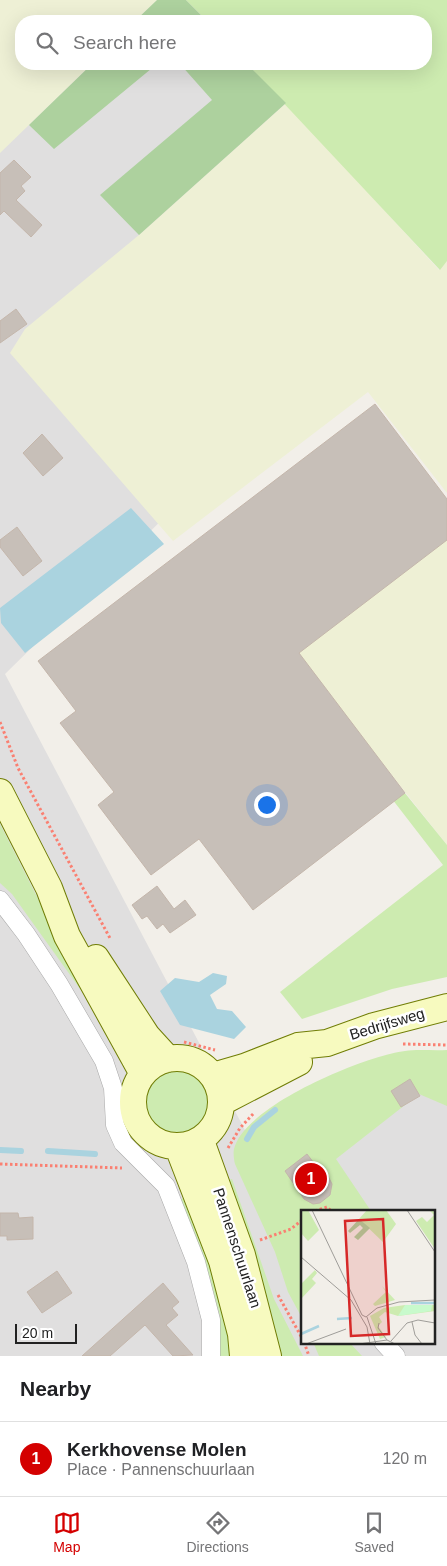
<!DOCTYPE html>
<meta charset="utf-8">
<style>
:root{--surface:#fff;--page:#f6f6f6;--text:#202124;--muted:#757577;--line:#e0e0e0;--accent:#d40000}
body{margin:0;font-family:Helvetica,sans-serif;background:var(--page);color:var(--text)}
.scale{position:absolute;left:15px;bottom:12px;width:62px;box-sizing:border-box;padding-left:5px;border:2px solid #222;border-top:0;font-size:14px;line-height:18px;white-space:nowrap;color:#222;-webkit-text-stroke:4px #fff;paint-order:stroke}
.you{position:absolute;left:266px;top:804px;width:18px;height:18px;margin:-12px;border:4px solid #fff;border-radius:50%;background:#1a73e8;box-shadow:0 0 0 8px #1a73e833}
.badge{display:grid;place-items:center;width:32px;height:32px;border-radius:50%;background:var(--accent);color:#fff;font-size:16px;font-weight:700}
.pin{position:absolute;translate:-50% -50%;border:2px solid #fff;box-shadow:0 1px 5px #0006}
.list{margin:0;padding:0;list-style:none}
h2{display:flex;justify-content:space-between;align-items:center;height:65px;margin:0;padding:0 20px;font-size:21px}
h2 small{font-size:16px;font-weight:400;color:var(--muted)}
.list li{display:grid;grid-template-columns:32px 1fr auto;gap:15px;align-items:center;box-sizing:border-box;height:75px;padding:0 20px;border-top:1px solid var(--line)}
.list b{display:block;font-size:19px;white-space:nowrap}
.list p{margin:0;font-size:16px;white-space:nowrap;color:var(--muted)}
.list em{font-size:16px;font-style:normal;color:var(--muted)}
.icon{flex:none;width:28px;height:28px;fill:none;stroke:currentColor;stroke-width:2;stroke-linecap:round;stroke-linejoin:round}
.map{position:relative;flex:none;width:447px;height:1356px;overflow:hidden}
.search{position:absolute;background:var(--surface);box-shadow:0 5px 20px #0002;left:15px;right:15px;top:15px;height:55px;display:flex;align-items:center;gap:12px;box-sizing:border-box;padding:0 18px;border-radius:20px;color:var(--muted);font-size:19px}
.sheet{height:140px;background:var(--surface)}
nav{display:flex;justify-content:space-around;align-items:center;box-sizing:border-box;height:70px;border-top:1px solid var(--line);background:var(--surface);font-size:14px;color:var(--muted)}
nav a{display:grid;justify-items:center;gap:2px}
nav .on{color:var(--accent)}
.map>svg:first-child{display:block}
</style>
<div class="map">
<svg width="447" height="1356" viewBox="0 0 447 1356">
<rect width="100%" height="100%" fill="#f2efe9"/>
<path fill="#e0dfdf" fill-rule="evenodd" d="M71,64H266L302,104L174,508L5,674L246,1132L447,1055V1356H0V123ZM302,1211H433V1342H302Z"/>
<path fill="#eef0d5" d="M0,0H157L135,21H21V64H92L0,153Z
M286,103L439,270L447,261V493L368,392L173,541L10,353L25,329L139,235Z
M447,520V845L288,644Z"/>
<path fill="#cdebb0" d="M186,0H447V261L440,270L247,64H426V21H207Z
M400,787L447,845V977L392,989L302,1019L280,992L443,865L389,795Z
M0,824L93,1007L12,894L0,883Z
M447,1050V1106L419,1094L336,1159L371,1211H302V1318L288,1292L275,1252L235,1164C234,1160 233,1153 234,1149C244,1106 364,1056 405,1051C418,1049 433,1051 447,1050Z
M146 1103a32 32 0 1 1 64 0a32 32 0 1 1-64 0Z
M232,1179L274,1299L303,1356H274L222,1182Z
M191,1194L236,1356H220V1317L210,1279L181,1199Z
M313,1342H349L362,1356H319Z"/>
<path fill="#add19e" d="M157,0H186L207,21H135Z
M92,64H157L54,149L29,125Z
M180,64H247L286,103L139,235L100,195L212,100Z"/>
<path fill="#aad3df" d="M131,508L164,544L25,653L1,623L0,608Z
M213,973L227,976L226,984L210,995L217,1009L232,1011L246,1027L234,1039L180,1025L160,991L175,978L199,982Z"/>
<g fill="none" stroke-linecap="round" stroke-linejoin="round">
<path stroke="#aad3df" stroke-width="6" d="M247,1139L254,1127L275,1110
M0,1150L21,1151
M48,1151L95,1154"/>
</g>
<path fill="#c7bfb8" stroke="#c4b6ab" d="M14,160L31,177L21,186L25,191L16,200L42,225L31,237L4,211L0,215V173Z
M16,309L27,324L0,343V321Z
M375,404L447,499V540L299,653L405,793L253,910L199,839L151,875L98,805L114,792L60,723L76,711L38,661Z
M42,434L63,458L43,476L23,453Z
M17,527L42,561L23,576L0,547V540Z
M157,886L174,909L185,900L196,915L170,933L163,924L157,929L147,916L142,919L132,905Z
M410,1079L420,1096L401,1107L391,1091Z
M307,1154L320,1171L327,1174L332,1184L330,1195L320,1203L313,1204L304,1199L285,1171Z
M0,1213H18L19,1218L33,1217V1239L7,1240V1236H0Z
M57,1271L72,1293L42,1313L27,1292Z
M163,1283L179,1302L172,1308L178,1315L166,1325L193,1355L173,1356L145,1325L110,1356H82Z"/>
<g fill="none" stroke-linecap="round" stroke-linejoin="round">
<g stroke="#a9a9a9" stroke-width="19">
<path id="street" d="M0,900L26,934L59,984L104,1061L113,1088L115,1125L123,1143L166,1186L196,1262L211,1320V1356
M383,1342L396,1356"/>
</g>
<g stroke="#707d05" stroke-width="28">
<path id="secondary" d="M0,792L49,888L67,936L143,1074
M96,958L147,1036L168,1059
M133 1102a44 44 0 1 1 88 0a44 44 0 1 1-88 0Z
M213,1076L244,1067L298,1046L327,1043L374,1026L447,1007
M222,1102L299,1062
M201,1141L242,1255L268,1356
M178,1147L222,1261L241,1334L243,1356"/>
</g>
<path stroke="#fa8072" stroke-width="3" stroke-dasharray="2.5 2.5" stroke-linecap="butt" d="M0,722L18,768L111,940
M184,1042L215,1050
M403,1044L447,1045
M228,1148L240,1128L254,1113
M0,1164L122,1168
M315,1211L327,1207L331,1211
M260,1240L291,1229L302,1220
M278,1295L302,1338
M304,1342L309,1356"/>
<use href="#street" stroke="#fff" stroke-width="18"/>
<use href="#secondary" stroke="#f7fabf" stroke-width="26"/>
</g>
<g text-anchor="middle" stroke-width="5" stroke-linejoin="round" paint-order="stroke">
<g font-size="15" fill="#222" stroke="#fff">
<text transform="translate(387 1024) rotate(-17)" y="5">Bedrijfsweg</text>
<text transform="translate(237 1248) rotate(72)" y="5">Pannenschuurlaan</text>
</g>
</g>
<g transform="translate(301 1210)">
<rect width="134" height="134" fill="#f2efe9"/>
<path d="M0,0H7L18,20L7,31L0,23ZM66,0H85L95,14L82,32L58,9ZM134,0V39L115,11L121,7L126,12L133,5L129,1ZM14,60L16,63L11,69L15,73L0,89V74ZM81,76L94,90L74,96L72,94L85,82ZM104,95H134V101L97,106L84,102L78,107L81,112L77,116L85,127L79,129L69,106L83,98Z" fill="#cdebb0"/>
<path d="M58,9L69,18L57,30L53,27L62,18L59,15L49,23L47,21Z" fill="#add19e"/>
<path d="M104,95H131L130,101L97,106Z" fill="#c8facc"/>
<path fill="none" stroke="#aad3df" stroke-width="2.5" d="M110,93H134M36,109L51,108M0,124L18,116"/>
<path fill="none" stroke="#9f9d99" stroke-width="1" d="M11,0L61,105L65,107L76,98M106,0L134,42M0,47L50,90L66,117L69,134M76,98L98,92L134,90M66,107L75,134M111,112L114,125L121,134M78,113L77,118L86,130M90,131L106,113L117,110L134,113M5,134L45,119M58,134L86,130L94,134"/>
<path fill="#d62828" fill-opacity="0.15" stroke="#d62828" stroke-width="2.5" d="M82,9L88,124L50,126L44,11Z"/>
<rect width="134" height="134" fill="none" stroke="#222" stroke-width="2.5"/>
</g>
</svg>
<div class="scale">20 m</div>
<div class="you"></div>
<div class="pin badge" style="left:311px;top:1179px">1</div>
<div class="search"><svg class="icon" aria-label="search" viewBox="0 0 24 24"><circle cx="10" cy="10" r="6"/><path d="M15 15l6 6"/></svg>Search here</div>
</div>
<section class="sheet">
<h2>Nearby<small></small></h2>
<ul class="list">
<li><span class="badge">1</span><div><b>Kerkhovense Molen</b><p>Place · Pannenschuurlaan</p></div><em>120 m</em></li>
</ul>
</section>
<nav>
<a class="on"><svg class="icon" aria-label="map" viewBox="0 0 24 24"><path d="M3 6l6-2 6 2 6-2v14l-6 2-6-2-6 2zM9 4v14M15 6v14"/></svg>Map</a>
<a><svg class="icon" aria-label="directions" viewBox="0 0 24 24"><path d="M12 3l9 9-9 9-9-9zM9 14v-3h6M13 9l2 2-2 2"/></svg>Directions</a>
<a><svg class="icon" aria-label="saved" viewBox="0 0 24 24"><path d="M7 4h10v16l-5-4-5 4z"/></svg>Saved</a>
</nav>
